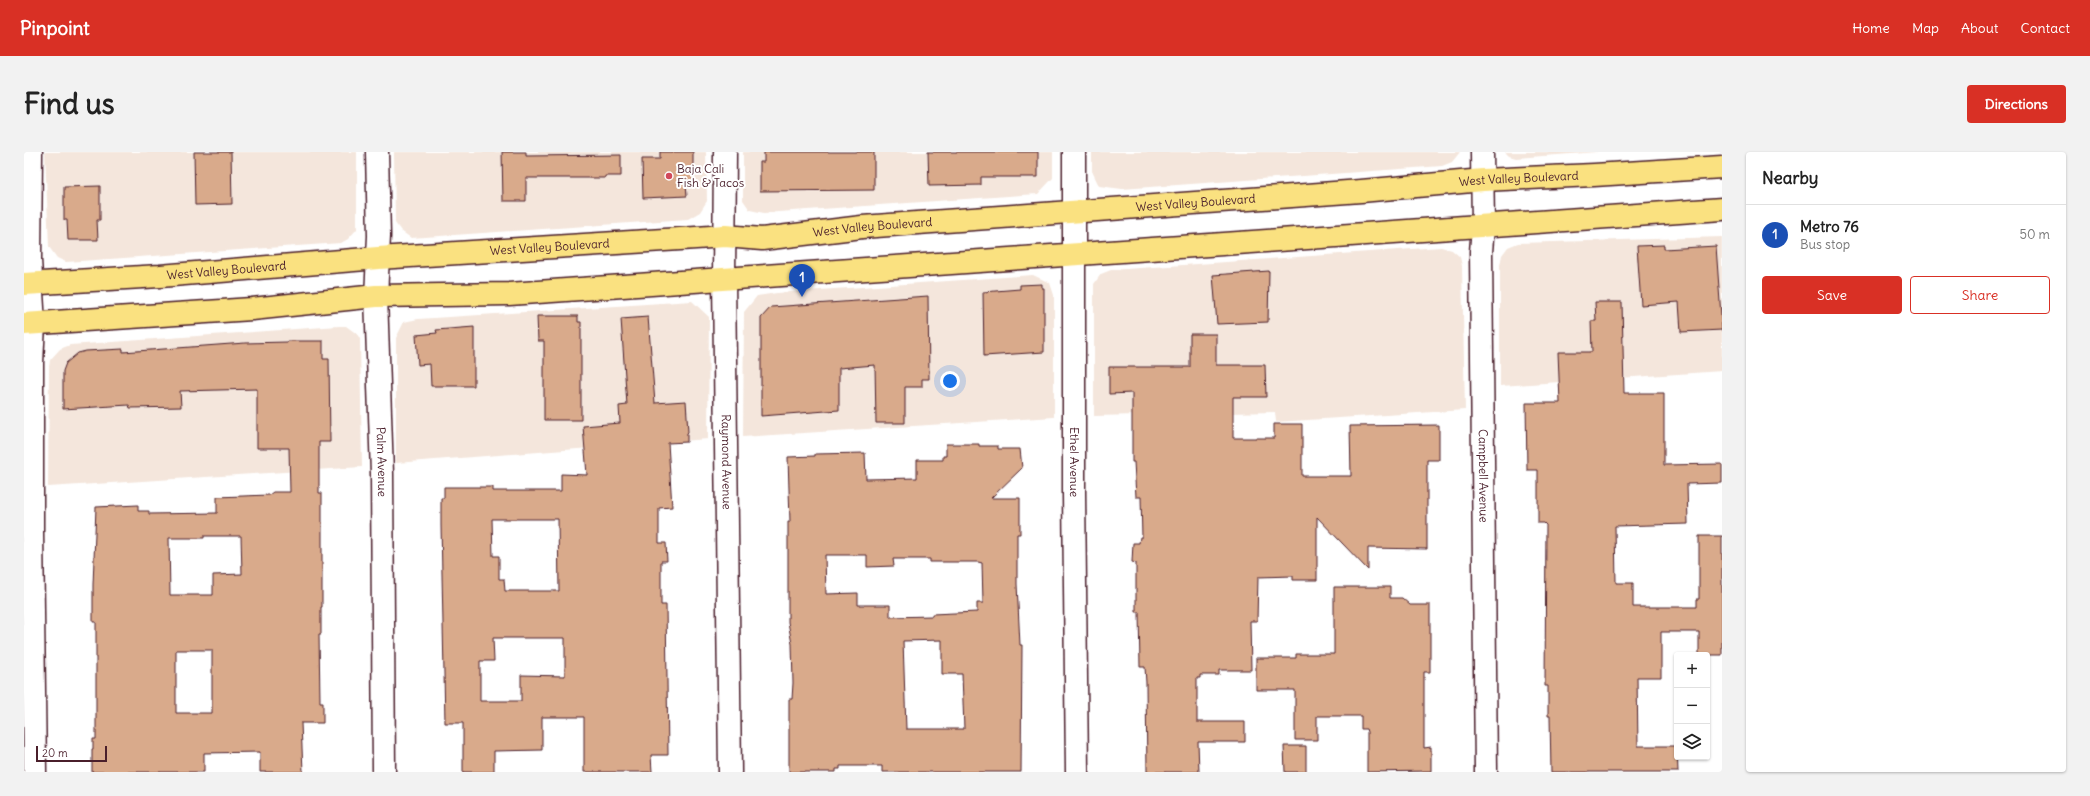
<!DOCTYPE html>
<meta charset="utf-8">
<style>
:root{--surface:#fff;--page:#f2f2f2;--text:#222;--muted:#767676;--line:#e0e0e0;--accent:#d93025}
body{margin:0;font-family:Delius,sans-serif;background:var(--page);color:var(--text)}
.controls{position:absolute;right:12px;bottom:12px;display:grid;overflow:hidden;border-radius:4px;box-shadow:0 1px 3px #0004}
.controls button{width:36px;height:36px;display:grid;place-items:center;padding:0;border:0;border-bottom:1px solid var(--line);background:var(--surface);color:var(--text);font:20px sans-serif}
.scale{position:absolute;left:12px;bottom:10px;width:71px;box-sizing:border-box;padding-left:4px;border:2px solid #4a1f2b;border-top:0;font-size:11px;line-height:14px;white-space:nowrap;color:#4a1f2b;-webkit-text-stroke:3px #fff;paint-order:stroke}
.you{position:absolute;left:926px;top:229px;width:14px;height:14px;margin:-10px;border:3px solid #fff;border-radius:50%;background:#1a73e8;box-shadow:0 0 0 6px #1a73e833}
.badge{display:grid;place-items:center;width:26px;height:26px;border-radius:50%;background:var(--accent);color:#fff;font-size:13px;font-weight:700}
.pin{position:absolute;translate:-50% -33px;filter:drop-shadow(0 1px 2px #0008)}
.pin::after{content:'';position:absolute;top:21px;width:14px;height:12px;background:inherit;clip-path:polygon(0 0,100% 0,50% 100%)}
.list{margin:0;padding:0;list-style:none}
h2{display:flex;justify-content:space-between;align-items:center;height:52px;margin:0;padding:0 16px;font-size:17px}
h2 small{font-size:13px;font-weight:400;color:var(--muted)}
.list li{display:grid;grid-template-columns:26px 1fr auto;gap:12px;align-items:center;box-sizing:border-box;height:60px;padding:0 16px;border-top:1px solid var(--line)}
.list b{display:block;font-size:15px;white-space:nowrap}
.list p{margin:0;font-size:13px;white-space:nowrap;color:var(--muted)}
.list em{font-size:13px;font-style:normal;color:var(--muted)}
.actions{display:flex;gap:8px;padding:12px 16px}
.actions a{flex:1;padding:9px 0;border:1px solid var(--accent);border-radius:4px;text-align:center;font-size:14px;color:var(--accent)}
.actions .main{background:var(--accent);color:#fff}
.icon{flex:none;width:22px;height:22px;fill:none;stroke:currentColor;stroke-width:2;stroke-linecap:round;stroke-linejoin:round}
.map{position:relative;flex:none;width:1698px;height:620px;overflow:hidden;border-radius:4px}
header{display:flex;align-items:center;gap:24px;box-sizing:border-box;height:56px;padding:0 20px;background:var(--accent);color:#fff}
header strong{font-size:19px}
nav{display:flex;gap:22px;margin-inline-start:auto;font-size:14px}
.intro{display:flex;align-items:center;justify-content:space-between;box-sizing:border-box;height:96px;padding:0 24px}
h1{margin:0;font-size:28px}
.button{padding:10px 18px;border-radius:4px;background:var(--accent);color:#fff;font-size:14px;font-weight:700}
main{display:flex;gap:24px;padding:0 24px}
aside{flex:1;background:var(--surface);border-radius:4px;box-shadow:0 1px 3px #0004}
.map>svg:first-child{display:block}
</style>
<header>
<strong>Pinpoint</strong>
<nav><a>Home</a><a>Map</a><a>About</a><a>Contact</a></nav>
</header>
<div class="intro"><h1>Find us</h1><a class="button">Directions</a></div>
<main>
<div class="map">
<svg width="1698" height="620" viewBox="0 0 1698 620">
<rect width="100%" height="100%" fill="#fff"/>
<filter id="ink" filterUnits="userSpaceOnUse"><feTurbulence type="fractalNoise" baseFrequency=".025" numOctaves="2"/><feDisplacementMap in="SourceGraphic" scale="8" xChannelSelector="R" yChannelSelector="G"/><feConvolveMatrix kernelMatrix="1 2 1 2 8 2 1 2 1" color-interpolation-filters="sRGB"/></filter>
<g filter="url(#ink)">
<path fill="#f4e6dc" d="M21,0H333V77L324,87L317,91L42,110L33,106L25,95Z
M370,0H682L683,49L676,60L664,67L387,86L377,79L371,71Z
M719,0H1029V26L1014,42L740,61L726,58L719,48Z
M1068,0H1436L1428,10L1418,14L1098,37L1075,34L1068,19Z
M1481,0H1575L1492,6L1485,4Z
M1698,85V219L1476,234V113L1478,103L1484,95L1494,91Z
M1417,95L1428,98L1436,105L1438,114L1441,258L1252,270L1251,260L1070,264V132L1077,122L1087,118Z
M1009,123L1026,131L1030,143V265L719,285L720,160L733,144L753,141Z
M668,149L685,165L684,287L372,311V186L380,170L394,167Z
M315,174H322L333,182L336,187L338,315L24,335L25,215L26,208L36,197L46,193Z"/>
<path fill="#d9aa8b" stroke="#4a1f2b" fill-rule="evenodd" d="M170,0H207L208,52L171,53Z
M478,0H502V4L597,3V24H581V26H502V49H479Z
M636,0H669V32H662L663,44L619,46L618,7H636Z
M740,0H850V38L736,39V10H740Z
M904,0H1014V25H957V33L905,34Z
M76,34V68H73L74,88H44L43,68H40V35Z
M1640,93V97L1692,94L1698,178L1657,180L1655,150L1617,153L1613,94Z
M1245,119L1244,170L1193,172L1189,123Z
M1018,132V136H1020V200L960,204L959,140L996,137V133Z
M904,144L905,227H898V235H881V271H852L851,213L815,216V258L737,264V166L747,155Z
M1571,150H1598L1600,241H1640V313L1698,312V331L1663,332L1664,372L1591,374L1592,431H1609V455H1673V447H1675V384H1698V503H1675V480H1637V525H1613L1614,594H1653L1654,620H1527L1526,564H1524V534H1521L1522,373L1520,371H1514V318H1503L1502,251H1536L1534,200H1568L1567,169H1572Z
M513,164H554V170H557V268H520V189H514Z
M624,165L631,251L662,249L664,280L663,281V290L644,291L648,355L635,356V391H642L643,409H637V453H642L644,603H627L628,620H560V565H518V598L470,599V620H439V571H421L417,373V346H420V335H469V339H537V322L563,323L559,274L596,271L595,254L603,253L597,167ZM468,367H534L535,439H481L480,427H475V404H469ZM469,486H541V524L497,523V549H456V509H470Z
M450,175V234H407L406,212L394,213L392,183L413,181L412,178Z
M1166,182H1192V213H1241L1242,245H1209V286H1250V272H1278V324H1327L1326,274L1415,273V308H1403V397L1344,396V418L1293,365V428H1269V424L1234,425L1233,469H1226L1227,518H1195V523H1176V526H1173V570H1221V590H1174L1175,620H1123L1122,531L1121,515H1116L1115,460H1112V411L1108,410L1109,391H1115L1116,385H1118L1117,345H1112L1110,310H1108V241L1085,242V215H1166Z
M264,189H299V207H305L306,290H295V341H298V455H297V482H295L296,550H299V571H277L279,620H236V600L180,601V620H68V597H69V587H72V470H69V433L72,355L114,353V359H125V362L193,361V345L245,343L249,340H266L265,296H233V237L156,239L157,255L106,256L105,253L39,257V219L42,211L54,201L62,199L99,197V200L221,191L264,190ZM180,384H217L218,422L189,423V443H146L145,386H180ZM152,498H188V561H152Z
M922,292H955V294H974V297H996L998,316L967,346H996V382H993V432L996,493H998L997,620H858V614H816V617H812V620H765V547H768L769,531L768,492L764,470V370H766L764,305L791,304V302L841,301L842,327L893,326V308H919V304H922ZM801,403H843V415L870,414L869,407H906V410H954L958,411L959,451H953V460L908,462V464L866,465V453H834V441L802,442ZM918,488V522H938L940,577H882L879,489Z
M1310,435H1366V446H1378L1386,453H1406V520H1400V596L1407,595V619L1343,620V580L1342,577H1337V564H1293V588H1271V538H1232V506H1272V502H1310Z
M1260,594H1282V620H1261Z"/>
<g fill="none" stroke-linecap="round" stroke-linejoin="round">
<g stroke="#4a1f2b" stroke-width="25">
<g id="minor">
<path d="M7,0L6,108L10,172L8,211V380L11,620"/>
<path id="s1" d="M353,0L355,84L352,144L358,322L360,620"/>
<path id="s2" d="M701,0L700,127L706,620"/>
<path id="s3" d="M1050,0V340L1053,620"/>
<path id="s4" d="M1458,0L1459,74L1457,100L1462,620"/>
</g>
</g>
<g stroke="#4a1f2b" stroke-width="25">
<g id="major">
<path id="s5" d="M0,132L136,124L354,106L672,86L701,84L738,87L838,75L1337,39L1459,28L1570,23L1698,15"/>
<path d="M0,172L228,157L352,144L485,142L1698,57"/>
</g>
</g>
<use href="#minor" stroke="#fff" stroke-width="22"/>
<use href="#major" stroke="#fae180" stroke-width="22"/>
</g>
</g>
<circle fill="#d1495b" stroke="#fff" stroke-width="1.5" cx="645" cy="24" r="4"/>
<g text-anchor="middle" stroke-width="4" stroke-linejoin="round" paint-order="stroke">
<g font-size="12" fill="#4a1f2b" stroke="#fff" text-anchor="start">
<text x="653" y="21">Baja Cali<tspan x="653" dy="14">Fish &amp; Tacos</tspan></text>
</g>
<g font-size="12" fill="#4a1f2b" stroke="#fff">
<text dy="4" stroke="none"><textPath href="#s5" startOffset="1499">West Valley Boulevard</textPath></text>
<text dy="4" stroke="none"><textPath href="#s5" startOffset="1175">West Valley Boulevard</textPath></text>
<text dy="4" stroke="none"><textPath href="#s5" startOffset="851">West Valley Boulevard</textPath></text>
<text dy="4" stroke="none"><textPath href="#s5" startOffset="527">West Valley Boulevard</textPath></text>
<text dy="4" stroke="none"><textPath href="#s5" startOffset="203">West Valley Boulevard</textPath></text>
<text dy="4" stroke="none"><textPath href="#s1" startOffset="310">Palm Avenue</textPath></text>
<text dy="4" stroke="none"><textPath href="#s2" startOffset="310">Raymond Avenue</textPath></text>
<text dy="4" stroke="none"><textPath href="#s3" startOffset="310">Ethel Avenue</textPath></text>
<text dy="4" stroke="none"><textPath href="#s4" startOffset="324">Campbell Avenue</textPath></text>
</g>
</g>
</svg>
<div class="controls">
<button>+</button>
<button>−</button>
<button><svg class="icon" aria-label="layers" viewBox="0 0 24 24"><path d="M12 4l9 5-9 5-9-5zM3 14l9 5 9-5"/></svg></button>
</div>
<div class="scale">20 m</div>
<div class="you"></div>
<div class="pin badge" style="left:778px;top:145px;background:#1a4fb4">1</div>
</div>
<aside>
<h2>Nearby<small></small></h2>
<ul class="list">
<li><span class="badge" style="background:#1a4fb4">1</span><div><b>Metro 76</b><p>Bus stop</p></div><em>50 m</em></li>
</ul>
<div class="actions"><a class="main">Save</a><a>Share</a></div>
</aside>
</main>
